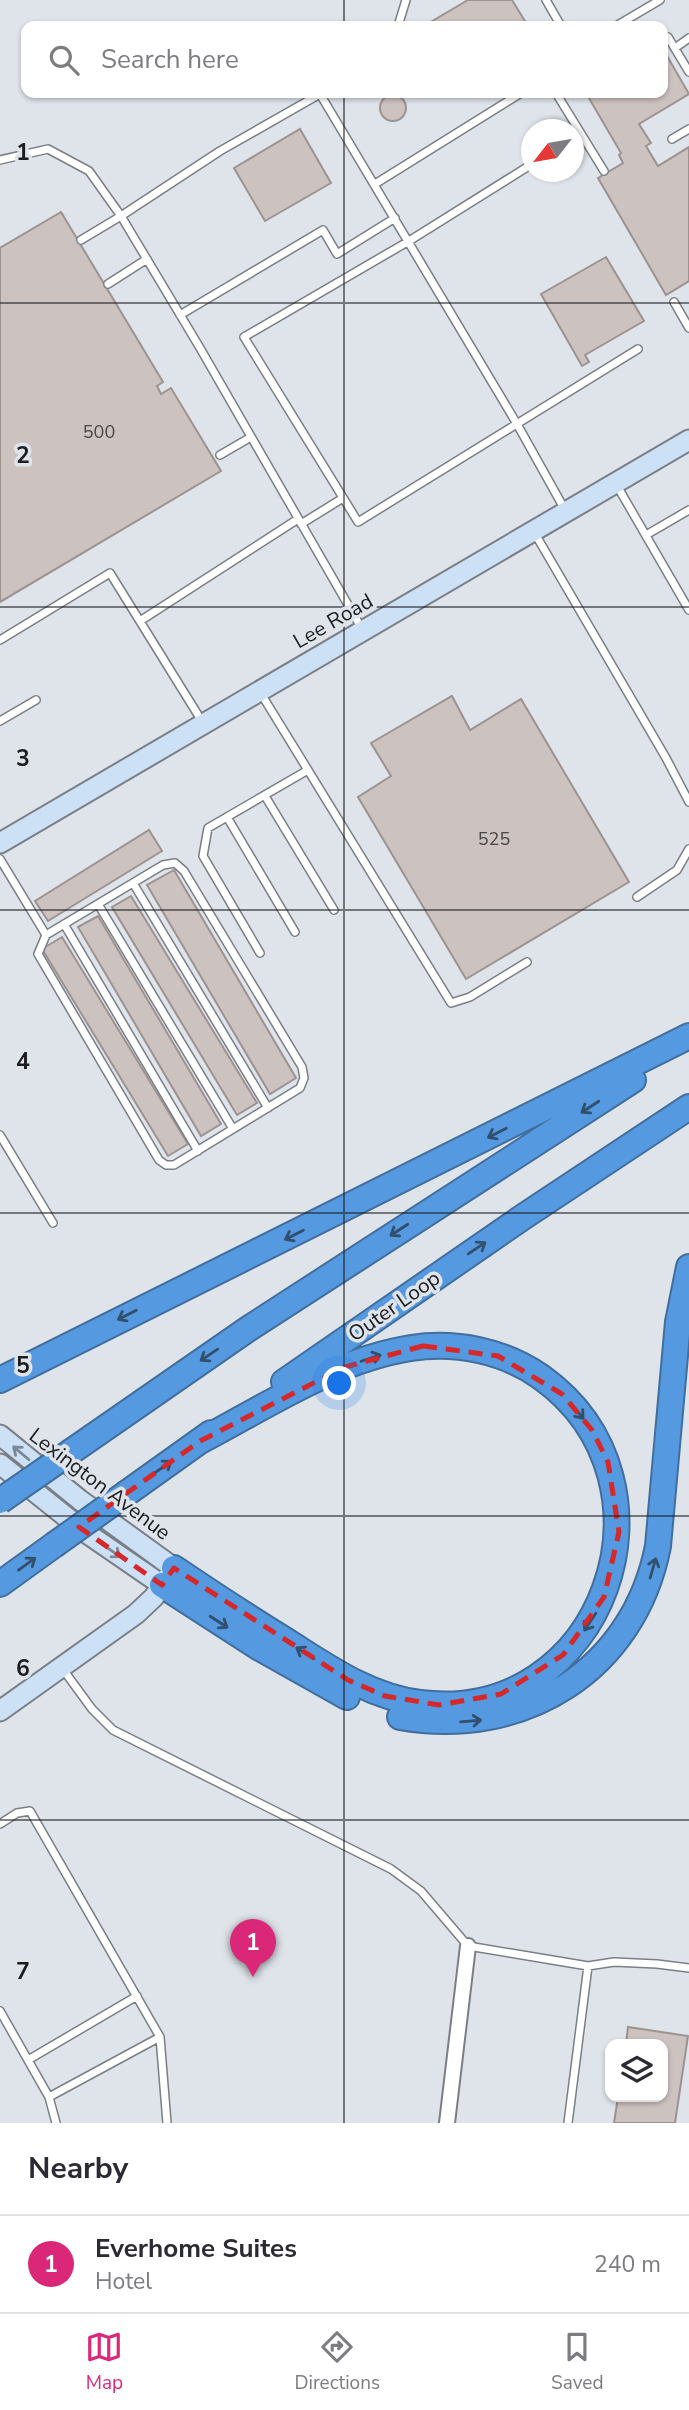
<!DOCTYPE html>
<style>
:root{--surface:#fff;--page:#f7f7f7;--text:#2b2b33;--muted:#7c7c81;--line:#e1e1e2;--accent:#db2777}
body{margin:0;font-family:"Nunito Sans",sans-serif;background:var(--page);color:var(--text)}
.controls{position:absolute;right:21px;bottom:21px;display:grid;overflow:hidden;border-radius:14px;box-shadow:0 2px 5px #0004}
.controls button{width:63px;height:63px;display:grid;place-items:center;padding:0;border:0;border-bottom:2px solid var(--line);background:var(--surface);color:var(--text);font:35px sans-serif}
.compass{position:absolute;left:521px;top:119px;width:63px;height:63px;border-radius:50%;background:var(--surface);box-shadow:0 2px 5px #0004;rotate:239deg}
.you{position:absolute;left:340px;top:1384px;width:24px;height:24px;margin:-18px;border:5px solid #fff;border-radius:50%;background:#1a73e8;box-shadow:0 0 0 10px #1a73e833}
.badge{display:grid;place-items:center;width:46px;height:46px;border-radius:50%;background:var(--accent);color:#fff;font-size:23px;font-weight:700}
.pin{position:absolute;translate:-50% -58px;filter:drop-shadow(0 2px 4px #0008)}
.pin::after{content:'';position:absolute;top:37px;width:24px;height:21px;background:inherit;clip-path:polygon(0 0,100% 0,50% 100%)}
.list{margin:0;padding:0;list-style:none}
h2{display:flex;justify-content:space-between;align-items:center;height:91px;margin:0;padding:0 28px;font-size:30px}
h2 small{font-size:23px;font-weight:400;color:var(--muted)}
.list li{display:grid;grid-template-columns:46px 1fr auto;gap:21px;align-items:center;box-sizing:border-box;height:98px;padding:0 28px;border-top:2px solid var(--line)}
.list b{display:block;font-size:26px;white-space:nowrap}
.list p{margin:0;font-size:23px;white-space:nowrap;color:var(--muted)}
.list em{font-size:23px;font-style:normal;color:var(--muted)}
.icon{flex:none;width:38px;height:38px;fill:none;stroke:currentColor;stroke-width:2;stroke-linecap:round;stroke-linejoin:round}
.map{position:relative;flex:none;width:689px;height:2123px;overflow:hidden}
.search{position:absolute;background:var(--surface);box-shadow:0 2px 5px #0004;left:21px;right:21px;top:21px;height:77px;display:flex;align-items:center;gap:18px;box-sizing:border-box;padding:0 24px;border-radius:14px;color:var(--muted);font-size:26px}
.sheet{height:189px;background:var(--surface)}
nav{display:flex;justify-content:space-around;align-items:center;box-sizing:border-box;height:98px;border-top:2px solid var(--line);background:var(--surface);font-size:19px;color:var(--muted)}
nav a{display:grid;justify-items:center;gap:4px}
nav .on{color:var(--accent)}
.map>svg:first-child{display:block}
</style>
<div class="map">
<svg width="689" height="2123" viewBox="0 0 689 2123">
<rect width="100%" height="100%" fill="#dee4ea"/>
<path fill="#ccc2c0" stroke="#9c9391" stroke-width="2" d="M468,0H512L528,26H424Z
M663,49L689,94L639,124L651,143L646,146L658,166L689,147V281L666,295L598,178L623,163L619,155L621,153L586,93H663Z
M380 108a13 13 0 1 1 26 0a13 13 0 1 1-26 0Z
M300,129L331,183L265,221L234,168Z
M61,212L163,382L157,386L161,394L171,388L221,471L0,602V248Z
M606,257L644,321L585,355L589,362L582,366L541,294Z
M452,696L470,730L521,699L629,882L466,979L358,797L391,776L371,743Z
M149,830L162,851L48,921L35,901Z
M174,870L296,1078L270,1094L147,885Z
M131,896L257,1103L237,1115L112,907Z
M98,916L221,1124L201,1136L78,927Z
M62,937L188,1144L168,1156L42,949Z
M628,2027L688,2036L675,2123H614L618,2097H663V2044H626Z"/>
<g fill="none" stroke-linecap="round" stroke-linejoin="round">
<g stroke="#7a7f85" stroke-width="10">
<path id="lane" d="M546,0L561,26
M398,26L406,0
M616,26L660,0
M668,37L689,72
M675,48L689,38
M556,93L604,171
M672,139L689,129
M0,160L48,149L89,171L121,216L200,348L362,629
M532,164L409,241L244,337L358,522L638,349
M375,184L521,93
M81,240L121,216L220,151L320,94L517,424L565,510
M108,284L147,259
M674,302L689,328
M180,315L323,230L337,254L395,218
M220,455L251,437
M616,484L689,610
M301,524L343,498
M534,532L666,758L689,802
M646,535L689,510
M140,621L298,519
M0,640L110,573L203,723
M260,692L451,1003L470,997L527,962
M0,721L36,700
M265,796L334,910
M227,817L295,932
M0,859L46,935
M175,863L184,871L302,1067L304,1078L300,1088L174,1165H166L159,1160L38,954L46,935L163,865Z
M133,883L268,1108
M637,897L677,870L689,849
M98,904L233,1129
M64,924L198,1151
M260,953L203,856L208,828L308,770
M0,1135L53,1223
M62,1668L92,1709L113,1730L391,1869L421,1891L468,1946L588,1966L614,1962L657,1964L689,1968
M0,1824L17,1813L30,1811L160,2037L167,2123
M0,2011L49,2097L56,2123
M28,2060L137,1996
M49,2097L160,2037
M568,2123L588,1966"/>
</g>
<g stroke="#7a7f85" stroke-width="18">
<path id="street" d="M447,2123L468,1946"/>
</g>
<g stroke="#7a7f85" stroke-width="23">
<path id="secondary" d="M0,843L689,440
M0,1435L80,1500L174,1568L154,1597L136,1614L0,1711
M0,1464L85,1532L162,1585"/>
</g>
<g stroke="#416e9d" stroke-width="28">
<path id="highway" d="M0,1380L689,1036
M284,1382L523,1217L689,1107
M72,1451L248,1329L633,1080
M127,1493L211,1433
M174,1568C211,1593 249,1618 288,1642C329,1668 370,1697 420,1703C604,1726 689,1483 541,1377C504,1351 456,1341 411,1348C335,1360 267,1406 200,1441
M0,1584L54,1545
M162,1585L258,1647L347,1697
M400,1717C523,1739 634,1670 658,1546L678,1322L689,1267"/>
</g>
<use href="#lane" stroke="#fff" stroke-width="7"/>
<use href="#street" stroke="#fff" stroke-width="14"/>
<use href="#secondary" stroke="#cce0f6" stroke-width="19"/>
<use href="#highway" stroke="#5599e0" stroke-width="24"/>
<g stroke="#416e9d" stroke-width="28" stroke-linecap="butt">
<path id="highway-bridge" d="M0,1501L72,1451
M54,1545L127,1493"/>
</g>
<use href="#highway-bridge" stroke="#5599e0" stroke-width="24"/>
</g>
<defs><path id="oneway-shaft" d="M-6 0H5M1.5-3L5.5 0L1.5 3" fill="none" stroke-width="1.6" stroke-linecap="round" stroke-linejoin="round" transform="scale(1.75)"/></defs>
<g stroke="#324f6d">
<use href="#oneway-shaft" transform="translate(590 1107) rotate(147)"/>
<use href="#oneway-shaft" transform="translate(497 1133) rotate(153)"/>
<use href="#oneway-shaft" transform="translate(399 1230) rotate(147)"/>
<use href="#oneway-shaft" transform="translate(294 1235) rotate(153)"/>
<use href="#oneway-shaft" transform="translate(477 1248) rotate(-34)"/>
<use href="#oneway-shaft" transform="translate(127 1315) rotate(153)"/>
<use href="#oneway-shaft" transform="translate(209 1355) rotate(146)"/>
<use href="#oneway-shaft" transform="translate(371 1358) rotate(-18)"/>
<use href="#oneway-shaft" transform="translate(577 1411) rotate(50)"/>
<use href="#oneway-shaft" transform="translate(163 1467) rotate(-35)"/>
<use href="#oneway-shaft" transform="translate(27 1564) rotate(-36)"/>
<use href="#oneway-shaft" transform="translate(653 1568) rotate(-74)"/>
<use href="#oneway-shaft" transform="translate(219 1622) rotate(33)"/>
<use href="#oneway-shaft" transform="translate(590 1622) rotate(124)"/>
<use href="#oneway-shaft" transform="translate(305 1653) rotate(-148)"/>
<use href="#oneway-shaft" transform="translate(471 1721) rotate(-5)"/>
</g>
<g stroke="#7c8896">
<use href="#oneway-shaft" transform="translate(21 1453) rotate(-140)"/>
<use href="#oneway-shaft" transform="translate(112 1551) rotate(36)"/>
</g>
<path fill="none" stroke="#d62828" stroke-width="5" stroke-dasharray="14 9" stroke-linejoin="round" d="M423,1346L498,1356L562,1394L592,1430L608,1462L619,1532L604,1597L563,1655L501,1694L439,1705L385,1696L348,1680L174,1568L162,1585L79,1527L200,1441L345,1367Z"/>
<path fill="none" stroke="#1b1d20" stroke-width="2" stroke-opacity="0.55" d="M344,0V26M344,93V2123M0,303H689M0,607H689M0,910H689M0,1213H689M0,1516H689M0,1820H689"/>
<g text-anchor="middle" stroke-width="7" stroke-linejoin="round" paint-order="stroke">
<g font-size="18" fill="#474648">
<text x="99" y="438">500</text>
<text x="494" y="845">525</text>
</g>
<g font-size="21" fill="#1b1d20" stroke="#dee4ea">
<text transform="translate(333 621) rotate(-30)" y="7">Lee Road</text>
<text transform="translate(394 1306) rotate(-35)" y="7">Outer Loop</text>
<text transform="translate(100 1484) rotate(37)" y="7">Lexington Avenue</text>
</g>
</g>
<g font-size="23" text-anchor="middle" font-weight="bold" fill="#1b1d20" stroke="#dee4ea" stroke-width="7" stroke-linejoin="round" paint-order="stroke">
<text x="23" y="160">1</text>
<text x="23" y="463">2</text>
<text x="23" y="766">3</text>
<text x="23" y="1069">4</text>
<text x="23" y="1373">5</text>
<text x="23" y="1676">6</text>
<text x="23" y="1979">7</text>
</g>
</svg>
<div class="controls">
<button><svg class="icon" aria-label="layers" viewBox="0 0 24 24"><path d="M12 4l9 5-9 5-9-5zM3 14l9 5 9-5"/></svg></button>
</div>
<svg class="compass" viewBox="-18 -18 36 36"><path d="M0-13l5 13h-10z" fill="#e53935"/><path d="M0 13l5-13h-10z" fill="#7c7c81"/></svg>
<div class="you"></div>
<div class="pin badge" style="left:253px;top:1977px">1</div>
<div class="search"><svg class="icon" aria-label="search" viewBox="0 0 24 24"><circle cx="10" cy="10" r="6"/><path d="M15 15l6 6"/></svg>Search here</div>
</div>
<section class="sheet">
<h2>Nearby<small></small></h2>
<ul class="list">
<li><span class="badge">1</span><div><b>Everhome Suites</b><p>Hotel</p></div><em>240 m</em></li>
</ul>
</section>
<nav>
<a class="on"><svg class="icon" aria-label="map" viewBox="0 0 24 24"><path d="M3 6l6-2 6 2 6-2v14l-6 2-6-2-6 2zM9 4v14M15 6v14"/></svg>Map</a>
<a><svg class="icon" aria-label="directions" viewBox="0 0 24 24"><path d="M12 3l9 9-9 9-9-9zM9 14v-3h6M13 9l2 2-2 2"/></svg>Directions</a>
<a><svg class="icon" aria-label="saved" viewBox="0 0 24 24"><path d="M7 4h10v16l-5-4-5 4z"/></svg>Saved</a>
</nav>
